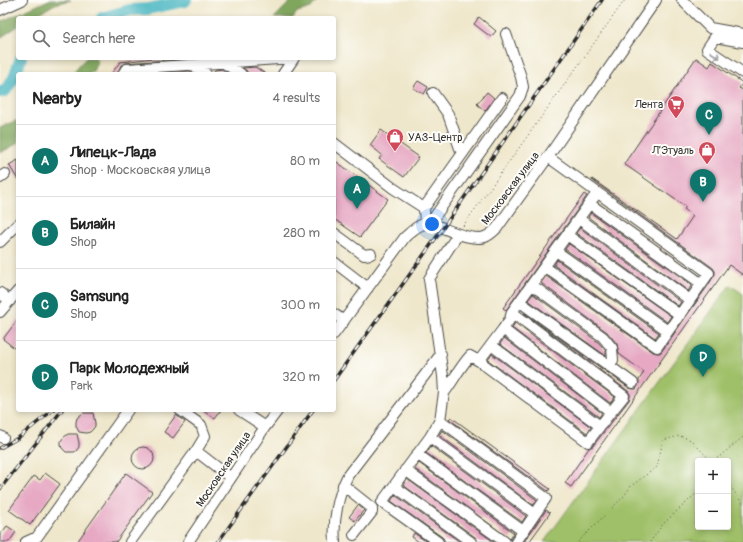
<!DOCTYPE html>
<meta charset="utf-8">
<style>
:root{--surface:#fff;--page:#f6f6f6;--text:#222;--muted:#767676;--line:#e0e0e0;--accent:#0f766e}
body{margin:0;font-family:Pangolin,sans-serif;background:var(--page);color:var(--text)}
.controls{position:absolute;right:12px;bottom:12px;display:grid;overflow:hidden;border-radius:4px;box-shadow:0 2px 6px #0003}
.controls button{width:36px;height:36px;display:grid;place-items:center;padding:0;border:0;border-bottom:1px solid var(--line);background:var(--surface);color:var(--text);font:20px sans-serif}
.you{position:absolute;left:432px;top:224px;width:14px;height:14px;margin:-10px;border:3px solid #fff;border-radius:50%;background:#1a73e8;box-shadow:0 0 0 6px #1a73e833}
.badge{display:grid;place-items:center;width:26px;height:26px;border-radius:50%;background:var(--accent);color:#fff;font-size:13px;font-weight:700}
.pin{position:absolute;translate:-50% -33px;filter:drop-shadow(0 1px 2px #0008)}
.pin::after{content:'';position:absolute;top:21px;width:14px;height:12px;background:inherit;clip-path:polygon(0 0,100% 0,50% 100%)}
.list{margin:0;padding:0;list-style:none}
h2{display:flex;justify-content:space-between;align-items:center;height:52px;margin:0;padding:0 16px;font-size:17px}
h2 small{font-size:13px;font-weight:400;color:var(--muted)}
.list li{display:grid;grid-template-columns:26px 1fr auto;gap:12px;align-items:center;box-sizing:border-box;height:72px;padding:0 16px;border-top:1px solid var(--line)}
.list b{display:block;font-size:15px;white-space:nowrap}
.list p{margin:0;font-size:13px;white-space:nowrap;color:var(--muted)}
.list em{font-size:13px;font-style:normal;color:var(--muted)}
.icon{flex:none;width:22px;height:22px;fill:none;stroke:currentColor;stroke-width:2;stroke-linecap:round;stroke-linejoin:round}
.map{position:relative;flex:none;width:743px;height:542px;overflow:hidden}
.search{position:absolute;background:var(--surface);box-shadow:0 2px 6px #0003;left:16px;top:16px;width:320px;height:44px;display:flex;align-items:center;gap:10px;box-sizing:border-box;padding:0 14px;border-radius:4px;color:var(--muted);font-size:15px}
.panel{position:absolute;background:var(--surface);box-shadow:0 2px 6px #0003;left:16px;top:72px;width:320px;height:340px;border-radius:4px}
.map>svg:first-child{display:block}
</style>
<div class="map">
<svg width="743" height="542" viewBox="0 0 743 542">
<rect width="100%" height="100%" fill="#fdfcf7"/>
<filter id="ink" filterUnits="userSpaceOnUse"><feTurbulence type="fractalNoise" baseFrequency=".025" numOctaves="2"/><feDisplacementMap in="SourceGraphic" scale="8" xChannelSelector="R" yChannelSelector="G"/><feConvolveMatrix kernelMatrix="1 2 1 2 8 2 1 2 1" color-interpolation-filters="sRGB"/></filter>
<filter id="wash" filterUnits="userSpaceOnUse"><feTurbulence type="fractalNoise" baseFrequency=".012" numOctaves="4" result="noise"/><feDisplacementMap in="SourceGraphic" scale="16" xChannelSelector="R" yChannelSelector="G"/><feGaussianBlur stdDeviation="0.9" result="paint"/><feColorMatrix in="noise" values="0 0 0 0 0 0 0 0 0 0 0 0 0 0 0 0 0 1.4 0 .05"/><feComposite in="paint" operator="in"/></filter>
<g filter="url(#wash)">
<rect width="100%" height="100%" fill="#efe7cb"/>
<path fill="#9fbf68" stroke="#65754a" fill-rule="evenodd" d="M730,285L743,294V542H544ZM698,461H728V527H698Z"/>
<path fill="#7fa65c" stroke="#556844" d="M49,0H71L55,4L31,18H18V26L0,38V22Z
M292,0H317L311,8L297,12L293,18H274Z
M86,58H95L98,60L93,71L90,74H70L74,71Z
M18,120V143L0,153V128Z"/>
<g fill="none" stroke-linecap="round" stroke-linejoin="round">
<path stroke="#47b5c1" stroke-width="12" d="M102,18L130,10L148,9L185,1L186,0
M0,92L5,91L14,78L21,58"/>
</g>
<g id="blocks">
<path fill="#e6a8c3" d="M479,17L496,31L491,37L474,24Z
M155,58H195L126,63L121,65L117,74H111L120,62Z
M696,58L709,67L712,62L743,83L739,88L743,90V275L729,265L571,487L565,483L589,448L593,446L629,400L630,397V394L628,391L524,313L629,388L633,389H636L638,386L639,383V380L644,372L619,354L617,344L607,332L541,283L546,276L653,352L657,353H660L662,351L707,287L715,274V271L713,268L592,180V179L677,239L693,216L684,209L686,207L624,164Z
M255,67L266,74H247V71L243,68Z
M222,69L229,74H212L215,70Z
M190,71L194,74H149Z
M418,81L428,87L424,94L413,88Z
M487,92L494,98L485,111L477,104Z
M381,130L419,157L404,177L379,159L382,155L370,145Z
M18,160V180L9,165Z
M334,160L388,199L360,237L334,219Z
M584,194L587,196L506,310L503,308Z
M591,213L692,285L688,291L588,217Z
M580,228L681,302L678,306L576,233Z
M569,244L671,316L667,322L565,249Z
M557,260L659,333L655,338L554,265Z
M533,294L598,342L606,351V356L528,300Z
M18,319V351L3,339Z
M515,323L615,397L610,403L512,328Z
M504,338L602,413L599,417L500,344Z
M492,354L591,427L587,433L488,360Z
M203,410H221L215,418Z
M83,413H93L95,423V426L93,429L90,432L86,433L79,432L76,426V422L77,418Z
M176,415L185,422L173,438L164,432Z
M451,417L550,489L548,491L449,419Z
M442,430L537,500L533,505L439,435Z
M68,434H77L79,443V447L76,451L74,452H66L62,448L61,445V441L63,438Z
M431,446L526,516L522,522L426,453Z
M132 458a11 11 0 1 1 22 0a11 11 0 1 1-22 0Z
M419,463L514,533L510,539L415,469Z
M45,473L60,484L30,525L9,510L34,476L40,480Z
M126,473L152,492L116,542H77Z
M407,479L494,542H477V539L475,537L403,485Z
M395,495L460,542H444V539L442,537L391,501Z
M358,505L364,510L355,521L349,517Z
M546,510L550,513L529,542H524Z
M7,526L16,532L9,542H0V535Z
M414,533L427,542H419L412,537Z"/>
</g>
</g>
<g filter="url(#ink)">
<use href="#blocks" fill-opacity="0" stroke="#484743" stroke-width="1"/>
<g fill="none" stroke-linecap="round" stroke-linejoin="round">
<g stroke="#484743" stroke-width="12">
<path id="minor" d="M682,0L710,28L743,34
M0,10L22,0
M743,42L715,37L707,49L743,73
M224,63L241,74
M192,65L206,74
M123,74L126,69L294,58
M283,74L294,58
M433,93L448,114L462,154
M334,143L393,188L424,208L425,224L433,219L520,96L523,87L521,77L506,34
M0,178L5,174
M590,204L702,284
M424,208L502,98
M579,219L690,300
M334,233L364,255L371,254
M567,235L680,315
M0,242L18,224
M556,251L668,331
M334,262L368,288
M545,267L657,347L709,273L548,157
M532,285L603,337L612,348L613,360L609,366
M0,293L10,301
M520,302L633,383
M0,312L18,291
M512,312L624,396L611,412L503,329L510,319L512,312L597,193
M334,314L344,321
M334,334L405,237C411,232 418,224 426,224C433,223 439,226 445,229C455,233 477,242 487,236C491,234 494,231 497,228L548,157L656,0
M491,345L600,426L611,412
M479,361L503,329
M444,393C453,381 460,367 470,356L479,361L588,442L600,426
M239,410L265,427
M440,420L546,498L516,542
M0,436L3,438
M430,437L535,514
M196,451L231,478
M417,454L523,531
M405,470L505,542
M343,485L372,508V512L354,535
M394,486L471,542
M26,542L37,537L128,410
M130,542L196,451L205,436L201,425L180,410
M188,542L265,427L278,410
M335,542C333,520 338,495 348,475L441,354
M438,542L382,502L430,437L440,420L444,393L443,376L429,279L458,234"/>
</g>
<path stroke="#484743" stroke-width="1" stroke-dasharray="1 3" stroke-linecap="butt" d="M463,226L625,0
M714,461L743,437
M728,483L743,504
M578,542L624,496L631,486L657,467L663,440L680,436L691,440L711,461
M650,542L663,524L698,492"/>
<use href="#minor" stroke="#fff" stroke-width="10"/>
<g stroke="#2b2b2b" stroke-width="3.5">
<path id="rail" d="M334,380L443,228L602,0
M0,448L18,438L53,410
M0,489L62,410
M218,542L313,410"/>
</g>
<use href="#rail" stroke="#fdfcf7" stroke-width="2" stroke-dasharray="6" stroke-linecap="butt"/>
</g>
<defs><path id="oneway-shaft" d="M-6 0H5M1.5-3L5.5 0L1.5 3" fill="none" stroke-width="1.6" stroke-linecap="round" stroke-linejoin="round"/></defs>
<use stroke="#a0a0a0" href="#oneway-shaft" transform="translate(715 55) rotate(33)"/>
</g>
<defs>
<g id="supermarket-pin" transform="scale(0.9)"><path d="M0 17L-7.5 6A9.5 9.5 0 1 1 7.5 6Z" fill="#d1495b" stroke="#fdfcf7"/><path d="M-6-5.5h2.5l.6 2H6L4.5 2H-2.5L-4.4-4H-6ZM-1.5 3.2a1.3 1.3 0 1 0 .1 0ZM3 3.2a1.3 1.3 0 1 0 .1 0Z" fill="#fff"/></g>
<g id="shop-pin" transform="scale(0.9)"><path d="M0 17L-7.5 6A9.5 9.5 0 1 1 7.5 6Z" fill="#d1495b" stroke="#fdfcf7"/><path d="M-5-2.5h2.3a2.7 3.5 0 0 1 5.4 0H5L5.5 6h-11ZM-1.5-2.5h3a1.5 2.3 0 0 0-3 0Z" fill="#fff"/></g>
</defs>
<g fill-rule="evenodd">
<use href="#supermarket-pin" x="676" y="104"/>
<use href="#shop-pin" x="395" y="137"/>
<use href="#shop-pin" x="707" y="150"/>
</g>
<g text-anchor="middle" stroke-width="4" stroke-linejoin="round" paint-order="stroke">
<g font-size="11" fill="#2b2b2b" stroke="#fdfcf7" text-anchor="end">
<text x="663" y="108">Лента</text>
<text x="408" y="141" text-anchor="start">УАЗ-Центр</text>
<text x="694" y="154">Л’Этуаль</text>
</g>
<g font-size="11" fill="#2b2b2b" stroke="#fdfcf7">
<text transform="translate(510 188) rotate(-53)" y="4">Московская улица</text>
<text transform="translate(223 469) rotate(-56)" y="4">Московская улица</text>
</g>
</g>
</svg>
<div class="controls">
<button>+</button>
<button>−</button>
</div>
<div class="you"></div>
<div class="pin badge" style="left:357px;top:209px">A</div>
<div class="pin badge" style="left:703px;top:202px">B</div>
<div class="pin badge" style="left:709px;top:135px">C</div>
<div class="pin badge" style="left:703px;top:377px">D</div>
<div class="search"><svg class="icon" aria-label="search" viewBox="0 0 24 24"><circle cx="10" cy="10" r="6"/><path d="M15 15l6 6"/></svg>Search here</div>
<section class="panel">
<h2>Nearby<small>4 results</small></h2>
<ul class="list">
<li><span class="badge">A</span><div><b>Липецк-Лада</b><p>Shop · Московская улица</p></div><em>80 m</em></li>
<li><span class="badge">B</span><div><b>Билайн</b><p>Shop</p></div><em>280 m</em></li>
<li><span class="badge">C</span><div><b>Samsung</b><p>Shop</p></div><em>300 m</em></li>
<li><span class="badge">D</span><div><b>Парк Молодежный</b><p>Park</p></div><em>320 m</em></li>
</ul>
</section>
</div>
